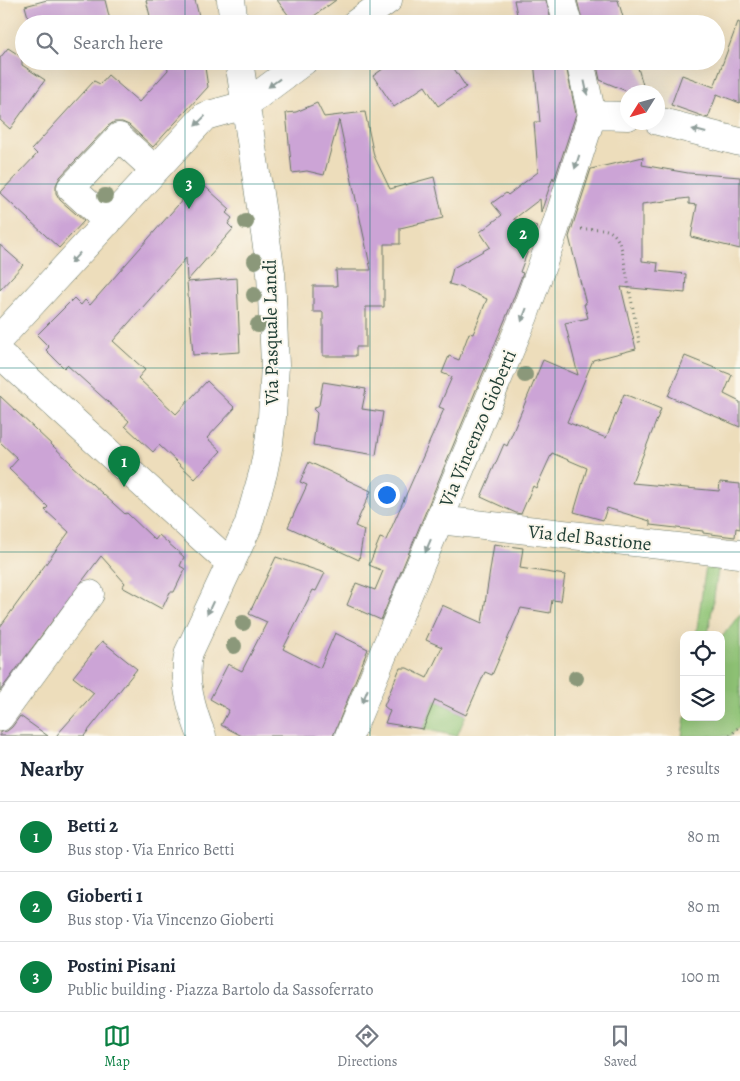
<!DOCTYPE html>
<meta charset="utf-8">
<style>
:root{--surface:#fff;--page:#f6f6f7;--text:#1f2937;--muted:#747a83;--line:#e0e1e3;--accent:#0b8043}
body{margin:0;font-family:Alegreya,serif;background:var(--page);color:var(--text)}
.controls{position:absolute;right:15px;bottom:15px;display:grid;overflow:hidden;border-radius:10px;box-shadow:0 5px 20px #0002}
.controls button{width:45px;height:45px;display:grid;place-items:center;padding:0;border:0;border-bottom:1px solid var(--line);background:var(--surface);color:var(--text);font:25px sans-serif}
.compass{position:absolute;left:620px;top:85px;width:45px;height:45px;border-radius:50%;background:var(--surface);box-shadow:0 5px 20px #0002;rotate:233deg}
.you{position:absolute;left:386px;top:494px;width:18px;height:18px;margin:-12px;border:4px solid #fff;border-radius:50%;background:#1a73e8;box-shadow:0 0 0 8px #1a73e833}
.badge{display:grid;place-items:center;width:32px;height:32px;border-radius:50%;background:var(--accent);color:#fff;font-size:16px;font-weight:700}
.pin{position:absolute;translate:-50% -41px;filter:drop-shadow(0 1px 2px #0008)}
.pin::after{content:'';position:absolute;top:26px;width:18px;height:15px;background:inherit;clip-path:polygon(0 0,100% 0,50% 100%)}
.list{margin:0;padding:0;list-style:none}
h2{display:flex;justify-content:space-between;align-items:center;height:65px;margin:0;padding:0 20px;font-size:21px}
h2 small{font-size:16px;font-weight:400;color:var(--muted)}
.list li{display:grid;grid-template-columns:32px 1fr auto;gap:15px;align-items:center;box-sizing:border-box;height:70px;padding:0 20px;border-top:1px solid var(--line)}
.list b{display:block;font-size:19px;white-space:nowrap}
.list p{margin:0;font-size:16px;white-space:nowrap;color:var(--muted)}
.list em{font-size:16px;font-style:normal;color:var(--muted)}
.icon{flex:none;width:28px;height:28px;fill:none;stroke:currentColor;stroke-width:2;stroke-linecap:round;stroke-linejoin:round}
.map{position:relative;flex:none;width:740px;height:736px;overflow:hidden}
.search{position:absolute;background:var(--surface);box-shadow:0 5px 20px #0002;left:15px;right:15px;top:15px;height:55px;display:flex;align-items:center;gap:12px;box-sizing:border-box;padding:0 18px;border-radius:28px;color:var(--muted);font-size:19px}
.sheet{height:275px;background:var(--surface)}
nav{display:flex;justify-content:space-around;align-items:center;box-sizing:border-box;height:70px;border-top:1px solid var(--line);background:var(--surface);font-size:14px;color:var(--muted)}
nav a{display:grid;justify-items:center;gap:2px}
nav .on{color:var(--accent)}
.map>svg:first-child{display:block}
</style>
<div class="map">
<svg width="740" height="736" viewBox="0 0 740 736">
<rect width="100%" height="100%" fill="#fbf7ec"/>
<filter id="ink" filterUnits="userSpaceOnUse"><feTurbulence type="fractalNoise" baseFrequency=".02" numOctaves="2"/><feDisplacementMap in="SourceGraphic" scale="10" xChannelSelector="R" yChannelSelector="G"/><feConvolveMatrix kernelMatrix="1 2 1 2 8 2 1 2 1" color-interpolation-filters="sRGB"/></filter>
<filter id="wash" filterUnits="userSpaceOnUse"><feTurbulence type="fractalNoise" baseFrequency=".0096" numOctaves="4" result="noise"/><feDisplacementMap in="SourceGraphic" scale="20" xChannelSelector="R" yChannelSelector="G"/><feGaussianBlur stdDeviation="1.12" result="paint"/><feColorMatrix in="noise" values="0 0 0 0 0 0 0 0 0 0 0 0 0 0 0 0 0 1.4 0 .05"/><feComposite in="paint" operator="in"/></filter>
<g filter="url(#wash)">
<rect width="100%" height="100%" fill="#edddbb"/>
<path fill="#90c476" stroke="#588055" d="M706,565H719L708,635H696Z
M740,614V726L730,736H682L685,717H721V638Z
M435,700L466,715L457,736L423,729Z"/>
<g id="blocks">
<path fill="#cca4d6" d="M47,0H105L111,24H30L25,6Z
M146,0H195L201,24H152Z
M277,0H336L303,24H295Z
M514,0H546L552,24H519Z
M577,0H618L625,24H583Z
M738,22L740,23V103L717,94L708,118L671,105L682,75L714,87Z
M8,48L22,57V65L45,80L10,129L0,120V58Z
M178,61H204L208,87L153,147L129,125L122,122H114L108,126L60,177L56,185V193L60,200L84,221L59,248L0,193L37,154L32,149L94,81L100,84L108,75L139,102L168,70L167,63Z
M394,61H449L466,87L438,106L425,86L394,107L373,76Z
M534,61H565L576,114L554,181L553,177L541,212L540,199L514,219L537,226L520,272L523,273L509,310L381,620L347,605L356,583L375,590L383,571L369,565L380,538L386,540L444,409L439,407L452,377L442,373L449,356L459,360L469,333L473,334L487,299L460,287L449,284L453,268L490,247L480,232L502,215L492,203L506,193L508,195L538,172L534,122H540Z
M596,61H636L645,92L626,91L600,80Z
M317,103L324,117L365,112L374,156L390,189L434,177L443,218L400,228V244H384V307H366V347H356V356H323V312H313V286H337L336,270H371L339,120L324,175L307,171L292,173L286,113L296,112Z
M643,157L642,165L688,173L740,177V249L691,237L697,205L689,204V198L642,204V261L658,263L657,271L686,274L685,293L621,287L636,349L593,360L567,422L606,438L624,394L661,409L632,483L719,491L720,482L740,484V529L736,528L735,537L703,533V531L650,525V521L607,508L603,520L574,512L587,468L552,453L536,488L533,486L521,514L516,513L481,497L504,444L507,446L543,360L578,375L565,323L588,318L584,304H586L569,237L591,169Z
M199,181L230,209L226,213L232,218L228,224L233,229L187,281L186,258L113,341L145,370L138,378L176,414L207,381L235,408L207,438L221,451L195,479L159,445L153,452L125,426L129,421L67,365L64,368L46,350L49,347L37,335L74,298L81,305L85,300L90,305Z
M0,245L23,265L0,290Z
M237,278L240,352L193,355L187,282Z
M685,356L732,375L724,394L740,402V427L668,396Z
M323,382L366,389L362,409L383,412L376,455L313,445L317,413L313,409L319,405Z
M0,396L71,463L70,464L125,514L127,513L155,540L159,535L184,557L180,566L185,569L174,592H170L162,609L122,587L125,583L101,556L0,691V627L69,532L45,510L48,507L9,469L18,459L0,442Z
M309,462L371,491L355,526L364,530L359,560L288,527L307,485L300,482Z
M494,544L523,548L520,568L565,575L561,601L552,600L550,613L521,608L492,675L485,672L466,715L435,700L423,729L385,723L390,711L384,706L400,668H407L427,678L442,647L426,640L442,605L482,623Z
M276,557L325,573L316,591L313,590L283,649L320,668L335,633L368,649L333,736H242L221,725L229,710L210,699L228,664L242,671L267,622L249,614Z
M102,641L137,669L84,736H56L94,693L73,677Z
M20,716L48,736H0V732L7,731L12,727Z"/>
</g>
</g>
<g filter="url(#ink)">
<use href="#blocks" fill-opacity="0" stroke="#677563" stroke-width="1"/>
<g fill="none" stroke-linecap="round" stroke-linejoin="round">
<g stroke="#677563" stroke-width="29">
<path id="minor" d="M231,0L234,24
M561,0L568,24
M355,24L388,0
M592,115L628,116
M658,121L740,142
M108,222L71,188L119,137L155,170
M0,338L205,116L245,105L304,61
M0,354L231,564
M439,520L740,554
M0,717L90,594
M202,736C192,712 182,677 189,652L248,526L263,473L269,443L272,417L275,365L271,273L239,61
M349,736L524,316L555,229L592,115L580,61"/>
</g>
<path stroke="#677563" stroke-width="3" stroke-dasharray="1 4" stroke-linecap="butt" d="M581,229C604,229 614,225 622,250L640,346
M730,736L740,726"/>
<use href="#minor" stroke="#fff" stroke-width="28"/>
</g>
<g fill="#8b987a">
<circle cx="105" cy="196" r="8"/>
<circle cx="246" cy="222" r="8"/>
<circle cx="255" cy="261" r="8"/>
<circle cx="254" cy="295" r="8"/>
<circle cx="258" cy="325" r="8"/>
<circle cx="525" cy="375" r="8"/>
<circle cx="243" cy="623" r="8"/>
<circle cx="234" cy="646" r="8"/>
<circle cx="576" cy="678" r="8"/>
</g>
<defs><path id="oneway-solid" d="M-6-.8H1V-3.2L6.5 0L1 3.2V.8H-6Z" transform="scale(1.25)"/></defs>
<g fill="#8f9e9a">
<use href="#oneway-solid" transform="translate(274 83) rotate(144)"/>
<use href="#oneway-solid" transform="translate(586 88) rotate(78)"/>
<use href="#oneway-solid" transform="translate(200 121) rotate(136)"/>
<use href="#oneway-solid" transform="translate(699 131) rotate(-165)"/>
<use href="#oneway-solid" transform="translate(577 162) rotate(108)"/>
<use href="#oneway-solid" transform="translate(75 258) rotate(133)"/>
<use href="#oneway-solid" transform="translate(524 315) rotate(111)"/>
<use href="#oneway-solid" transform="translate(428 546) rotate(113)"/>
<use href="#oneway-solid" transform="translate(210 608) rotate(115)"/>
<use href="#oneway-solid" transform="translate(365 696) rotate(112)"/>
</g>
</g>
<path fill="none" stroke="#0f766e" stroke-width="1" stroke-opacity="0.55" d="M185,0V24M370,0V24M555,0V24M185,61V736M370,61V736M555,61V736M0,184H740M0,368H740M0,552H740"/>
<g text-anchor="middle" stroke-width="4" stroke-linejoin="round" paint-order="stroke">
<g font-size="19" fill="#1f3d34" stroke="#fbf7ec">
<text transform="translate(270 332) rotate(-91)" y="7">Via Pasquale Landi</text>
<text transform="translate(477 428) rotate(-67)" y="7">Via Vincenzo Gioberti</text>
<text transform="translate(590 537) rotate(6)" y="7">Via del Bastione</text>
</g>
</g>
</svg>
<div class="controls">
<button><svg class="icon" aria-label="locate" viewBox="0 0 24 24"><circle cx="12" cy="12" r="6"/><path d="M12 2v4M12 18v4M2 12h4M18 12h4"/></svg></button>
<button><svg class="icon" aria-label="layers" viewBox="0 0 24 24"><path d="M12 4l9 5-9 5-9-5zM3 14l9 5 9-5"/></svg></button>
</div>
<svg class="compass" viewBox="-18 -18 36 36"><path d="M0-13l5 13h-10z" fill="#e53935"/><path d="M0 13l5-13h-10z" fill="#747a83"/></svg>
<div class="you"></div>
<div class="pin badge" style="left:124px;top:487px">1</div>
<div class="pin badge" style="left:523px;top:259px">2</div>
<div class="pin badge" style="left:189px;top:209px">3</div>
<div class="search"><svg class="icon" aria-label="search" viewBox="0 0 24 24"><circle cx="10" cy="10" r="6"/><path d="M15 15l6 6"/></svg>Search here</div>
</div>
<section class="sheet">
<h2>Nearby<small>3 results</small></h2>
<ul class="list">
<li><span class="badge">1</span><div><b>Betti 2</b><p>Bus stop · Via Enrico Betti</p></div><em>80 m</em></li>
<li><span class="badge">2</span><div><b>Gioberti 1</b><p>Bus stop · Via Vincenzo Gioberti</p></div><em>80 m</em></li>
<li><span class="badge">3</span><div><b>Postini Pisani</b><p>Public building · Piazza Bartolo da Sassoferrato</p></div><em>100 m</em></li>
</ul>
</section>
<nav>
<a class="on"><svg class="icon" aria-label="map" viewBox="0 0 24 24"><path d="M3 6l6-2 6 2 6-2v14l-6 2-6-2-6 2zM9 4v14M15 6v14"/></svg>Map</a>
<a><svg class="icon" aria-label="directions" viewBox="0 0 24 24"><path d="M12 3l9 9-9 9-9-9zM9 14v-3h6M13 9l2 2-2 2"/></svg>Directions</a>
<a><svg class="icon" aria-label="saved" viewBox="0 0 24 24"><path d="M7 4h10v16l-5-4-5 4z"/></svg>Saved</a>
</nav>
